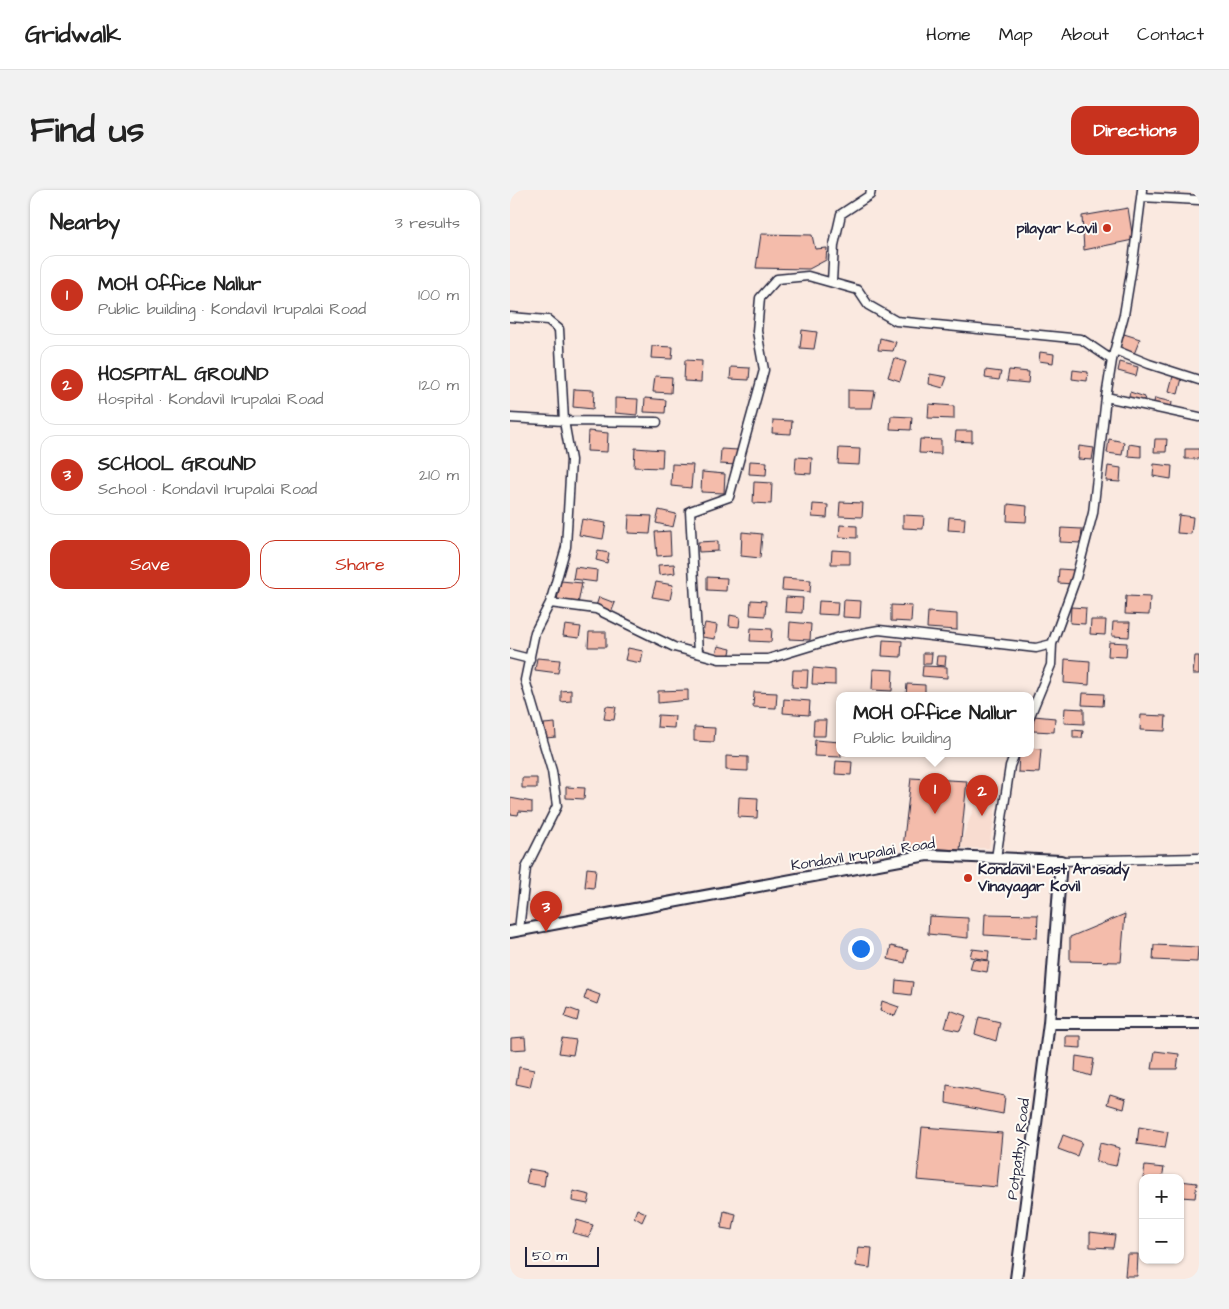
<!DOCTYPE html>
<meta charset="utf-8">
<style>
:root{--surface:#fff;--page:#f2f2f2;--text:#222;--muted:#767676;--line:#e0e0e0;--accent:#c8321e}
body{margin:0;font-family:"Architects Daughter",sans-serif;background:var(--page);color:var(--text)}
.controls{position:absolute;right:15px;bottom:15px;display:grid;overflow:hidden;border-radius:10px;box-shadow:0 1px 4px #0004}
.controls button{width:45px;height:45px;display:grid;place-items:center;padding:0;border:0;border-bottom:1px solid var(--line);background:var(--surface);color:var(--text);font:25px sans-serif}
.scale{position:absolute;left:15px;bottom:12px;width:74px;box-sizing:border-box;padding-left:5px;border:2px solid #22223b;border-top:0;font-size:14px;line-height:18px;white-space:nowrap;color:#22223b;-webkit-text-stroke:4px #fdfcf7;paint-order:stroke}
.you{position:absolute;left:350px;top:758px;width:18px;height:18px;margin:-12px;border:4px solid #fff;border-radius:50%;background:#1a73e8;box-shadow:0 0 0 8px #1a73e833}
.badge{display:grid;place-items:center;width:32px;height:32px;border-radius:50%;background:var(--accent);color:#fff;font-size:16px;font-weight:700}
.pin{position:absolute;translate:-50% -41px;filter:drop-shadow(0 1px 2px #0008)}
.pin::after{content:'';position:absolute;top:26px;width:18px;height:15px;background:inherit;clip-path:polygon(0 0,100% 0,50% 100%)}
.popup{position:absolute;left:326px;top:502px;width:198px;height:65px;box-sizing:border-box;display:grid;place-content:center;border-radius:10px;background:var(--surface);filter:drop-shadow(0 1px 4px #0005);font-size:16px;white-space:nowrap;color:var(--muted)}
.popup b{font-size:19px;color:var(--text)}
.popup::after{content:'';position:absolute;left:50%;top:100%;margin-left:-10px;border:10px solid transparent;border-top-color:var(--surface)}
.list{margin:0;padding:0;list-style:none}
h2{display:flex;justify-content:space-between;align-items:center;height:65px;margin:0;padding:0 20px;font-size:21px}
h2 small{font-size:16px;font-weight:400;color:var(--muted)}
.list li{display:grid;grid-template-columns:32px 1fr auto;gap:15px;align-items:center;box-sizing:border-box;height:80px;margin:0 10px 10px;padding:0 10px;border:1px solid var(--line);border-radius:15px}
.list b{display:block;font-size:19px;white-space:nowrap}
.list p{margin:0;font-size:16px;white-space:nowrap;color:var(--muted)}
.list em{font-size:16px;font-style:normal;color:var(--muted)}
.actions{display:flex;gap:10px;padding:15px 20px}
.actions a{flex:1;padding:11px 0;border:1px solid var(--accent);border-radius:15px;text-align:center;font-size:18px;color:var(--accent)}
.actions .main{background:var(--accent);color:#fff}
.map{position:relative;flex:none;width:689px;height:1089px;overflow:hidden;border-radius:15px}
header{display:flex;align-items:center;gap:30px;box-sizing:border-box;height:70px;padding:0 25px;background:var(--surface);border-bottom:1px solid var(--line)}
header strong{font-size:24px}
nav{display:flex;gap:28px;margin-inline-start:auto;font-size:18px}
.intro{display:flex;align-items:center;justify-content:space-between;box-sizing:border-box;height:120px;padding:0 30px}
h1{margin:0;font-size:35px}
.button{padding:12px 22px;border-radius:15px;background:var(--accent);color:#fff;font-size:18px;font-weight:700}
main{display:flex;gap:30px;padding:0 30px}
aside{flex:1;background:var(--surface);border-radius:15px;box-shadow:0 1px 4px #0004}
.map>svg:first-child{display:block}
</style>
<header>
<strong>Gridwalk</strong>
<nav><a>Home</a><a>Map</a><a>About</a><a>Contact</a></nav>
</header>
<div class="intro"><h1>Find us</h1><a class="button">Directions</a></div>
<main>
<aside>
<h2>Nearby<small>3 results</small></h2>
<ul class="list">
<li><span class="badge">1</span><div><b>MOH Office Nallur</b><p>Public building · Kondavil Irupalai Road</p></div><em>100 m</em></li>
<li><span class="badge">2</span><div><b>HOSPITAL GROUND</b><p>Hospital · Kondavil Irupalai Road</p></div><em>120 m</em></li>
<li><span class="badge">3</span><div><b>SCHOOL GROUND</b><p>School · Kondavil Irupalai Road</p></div><em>210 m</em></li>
</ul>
<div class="actions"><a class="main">Save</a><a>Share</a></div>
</aside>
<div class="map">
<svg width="689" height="1089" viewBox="0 0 689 1089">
<rect width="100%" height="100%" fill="#fae9e0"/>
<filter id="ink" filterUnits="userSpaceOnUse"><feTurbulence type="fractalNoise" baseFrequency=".02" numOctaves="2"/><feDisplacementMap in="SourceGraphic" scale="10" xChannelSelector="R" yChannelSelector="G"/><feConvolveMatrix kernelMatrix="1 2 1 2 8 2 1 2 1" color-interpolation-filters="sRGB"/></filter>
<g filter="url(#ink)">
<path fill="#f8dcd0" d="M472,596H489L479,658H449Z"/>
<path fill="#f4bcab" stroke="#22223b" d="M618,18L623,50L574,60L572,26Z
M251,44L302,45L305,59L317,58L316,70L299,79L246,78Z
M292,140L307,142L304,159L290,158Z
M614,144L630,149L624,164L609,158Z
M370,148L386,152L383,161L368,160Z
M142,156L163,157L162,169L141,168Z
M530,162L544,164L543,173L529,171Z
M384,168L396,172L390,191L378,187Z
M175,170L192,171L191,192L174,191Z
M610,172L628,177L626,186L608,181Z
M221,177L240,178L239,190L220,189Z
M476,180L491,182L489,190L475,188Z
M499,180L519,182L518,193L497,191Z
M563,180L578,182L577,191L562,189Z
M420,184L437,187L433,198L419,194Z
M145,186L162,187L161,203L143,202Z
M663,186L672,188L668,204L659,201Z
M64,199L84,200L83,219L63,217Z
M338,200L365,201L362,218H338Z
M620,202L635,207L633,213L618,209Z
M105,208L128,209L127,225L105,223Z
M135,208L156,210L155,223L134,222Z
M645,208L662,212L661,219L643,216Z
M419,214L444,216V229L418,228Z
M381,226L402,227L401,240L380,239Z
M263,230L282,231L281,244L262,243Z
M78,241L98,243L97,262L77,261Z
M446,241H462V252L445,251Z
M410,249L431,250V264L409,263Z
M599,249L614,252L612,265L597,263Z
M645,249H657L656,262H644Z
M619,254L631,256V267L618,266Z
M569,256L584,258L582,270L568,269Z
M125,258L153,260L152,278L124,277Z
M329,258L350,259L349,275L328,274Z
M211,259L228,260L227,275L210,274Z
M675,259H689V269H675Z
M286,267L302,268L301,284L285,283Z
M240,271L257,272L256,285L239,284Z
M162,274L183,275L181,298L161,296Z
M644,274L662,276L661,289L643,286Z
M598,276L611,278L610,292L596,291Z
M192,282L215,284L214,303L191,302Z
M244,292L262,293L261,314L243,313Z
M330,312L353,313L352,327L329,326Z
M303,314L318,315L317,328L302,327Z
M498,314L517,316L516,332L497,331Z
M149,320L166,324L163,337L146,333Z
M119,325L142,326L140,344L118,343Z
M393,325L414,326L413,339L393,338Z
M669,325L683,327L681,344L667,343Z
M439,327L455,328L454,341L438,340Z
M72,329L96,333L93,349L69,345Z
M330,335L347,336V348L329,347Z
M551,338L572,339L571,353L550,352Z
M160,341L161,365L147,366L145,342Z
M232,342L252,344L250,368L231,366Z
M208,351V361L189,362L188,352Z
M322,360L340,361V374H321Z
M88,361L99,363L97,373L86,370Z
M164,374L165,383L149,385L148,375Z
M65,377L87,380L86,392L63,389Z
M549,379L564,380L563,394L548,393Z
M197,387L217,388L216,401L197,400Z
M273,388L301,390L300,402L272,400Z
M51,391L72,393L68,414L47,410Z
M146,392L163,395L160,410L142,407Z
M616,406L640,407L639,425L615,424Z
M89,407L105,413L101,423L86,416Z
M276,407L293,408L292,423L275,422Z
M241,410L256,411L255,426L240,425Z
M334,410L351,411L350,428L333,427Z
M309,411L328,412L327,425L308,424Z
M381,415L402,416L401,432L381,431Z
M561,417L576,418L575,434L560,433Z
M418,422L447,424V440L417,438Z
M220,425L230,427L229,437L219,436Z
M581,430H596L595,445L580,444Z
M280,432L301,434L300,450L279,449Z
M603,432H620L619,447L602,446Z
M195,433L207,435L205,449L192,447Z
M55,435L71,437L69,448L53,446Z
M241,438L262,439L261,452L240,451Z
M79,442H96V457H78Z
M373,450L392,451L391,467L372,466Z
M599,452L617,453L616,467L598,466Z
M208,456L221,459L219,468L206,464Z
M118,458L133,461L131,473L115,470Z
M413,463H422L421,474H413Z
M427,466H436L435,476L426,475Z
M685,466H689V484H683Z
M27,468L50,470L48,483L25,480Z
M555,469L580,471L579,495L554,493Z
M413,476L437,477V488L412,486Z
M303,478L325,480V495L302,494Z
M363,479L383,480L382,501L362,500Z
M283,480H298L297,498L282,497Z
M397,494L415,495V505H396Z
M61,500V511L51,512V501Z
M178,500V510L148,513V501Z
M244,502L267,503L266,518L243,517Z
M573,503L594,504L593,516L572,515Z
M274,509L300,511L299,525L273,523Z
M96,516L106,517L104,530L94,529Z
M555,518L574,519V534L554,533Z
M148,525L165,526L164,538L147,537Z
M631,525L656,526L655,541L630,540Z
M524,526L545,528L544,542L523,541Z
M304,530H316L315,546H303Z
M45,533L46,547L36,548L34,534Z
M184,537L205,538L204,552L184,551Z
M563,540L573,541L572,548H563Z
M305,550L330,552L331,567L304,566Z
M520,558L531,559L529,583L508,582L509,563H520Z
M216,566L238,567V581L216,580Z
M326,571L342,572L341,585L325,584Z
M12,588H27V598H12Z
M401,588L457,591L450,660L393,657Z
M56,597L75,598L74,609L56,608Z
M229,607L248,608L247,628L228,627Z
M0,608L22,612V622L9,621L8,625L0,624Z
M77,678L86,679L84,698L75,697Z
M475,724L528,725L527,748L474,745Z
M615,724L611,772L560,771V747Z
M419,726L458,728V748L418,744Z
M644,755L688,757L687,772L643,770Z
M381,756L398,760L395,773L378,769Z
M462,759L479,761L478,770L460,767Z
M463,769L479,771L477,782L460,779Z
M386,790L403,792L401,805L385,803Z
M77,800L90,805L87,814L74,809Z
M372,811L389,817L385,826L370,821Z
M58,818L69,822L67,831L55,827Z
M440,820L456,826L450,841L435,838Z
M469,827L490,832L486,851L465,844Z
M556,846H571V858L556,857Z
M15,847L16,859L1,860V848Z
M52,848L66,850L63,865L49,863Z
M645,861L669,864L667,879H642Z
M566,866L584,869L581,886L565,881Z
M9,877L24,880L20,897L6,894Z
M437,895L495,906L493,924L436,913Z
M600,904L616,909L614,919L597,914Z
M412,937L492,943L487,997L407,990Z
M629,937L658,942L655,958L627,954Z
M553,945L572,952L567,966L548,959Z
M590,953L610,958L606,976L586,972Z
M635,976L654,978L652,988H633Z
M19,979L36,982L34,996L16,993Z
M670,991L687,993L685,1008L670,1007Z
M63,1001L80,1005L78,1014L62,1011Z
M127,1019L136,1023L132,1032L124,1027Z
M214,1021L226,1024L223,1040L211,1038Z
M67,1030L83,1035L79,1047L63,1043Z
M580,1042L605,1045L603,1058L580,1057Z
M348,1057L362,1058L360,1078L346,1076Z
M617,1064H628L627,1086H615Z"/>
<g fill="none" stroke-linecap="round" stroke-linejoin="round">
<g stroke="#22223b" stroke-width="11">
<path id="minor" d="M631,7L689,10
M322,92L324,55L331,24L360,5L361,0
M0,127L38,130L49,139L54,231L61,270L56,357L40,413L25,442L15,490L42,581L47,616L16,678L9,740
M605,160L639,174L689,190
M602,170L614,125L624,64L632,0
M596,207L689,227
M0,228L54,231L147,232
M40,413L86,419L164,457L209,469H258L330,447L369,440L526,458L542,454
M188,463L180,321L219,307L254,180L247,141L250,108L267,89L298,86L348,100L358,115L386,131L571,149L602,170L596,207L583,323L566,388L542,454L541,475L520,526
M0,464L20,469
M486,668L500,576L505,563
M551,671L689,668"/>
</g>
<g stroke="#22223b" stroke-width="14">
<path id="tertiary" d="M0,742L417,665L551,671L539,833H689
M506,1089L539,833"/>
</g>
<use href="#minor" stroke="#fdfcf7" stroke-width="8"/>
<use href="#tertiary" stroke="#fdfcf7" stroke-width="10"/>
</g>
</g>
<g fill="#c8321e" stroke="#fdfcf7" stroke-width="2">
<circle cx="597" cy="38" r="5"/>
<circle cx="458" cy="688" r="5"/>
</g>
<g text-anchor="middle" stroke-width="4" stroke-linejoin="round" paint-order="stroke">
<g font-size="15" font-weight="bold" fill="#22223b" stroke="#fdfcf7" text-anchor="end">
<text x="587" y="43">pilayar kovil</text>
<text x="468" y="684" text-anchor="start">Kondavil East Arasady<tspan x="468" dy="17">Vinayagar Kovil</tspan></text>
</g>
<g font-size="15" fill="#22223b" stroke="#fdfcf7">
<text transform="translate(353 664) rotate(-9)" y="5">Kondavil Irupalai Road</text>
<text transform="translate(508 959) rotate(-83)" y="5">Potpathy Road</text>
</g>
</g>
</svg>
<div class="controls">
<button>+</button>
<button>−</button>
</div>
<div class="scale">50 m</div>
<div class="you"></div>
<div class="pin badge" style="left:425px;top:624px">1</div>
<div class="popup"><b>MOH Office Nallur</b>Public building</div>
<div class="pin badge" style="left:472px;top:626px">2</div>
<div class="pin badge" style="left:36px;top:742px">3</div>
</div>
</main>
